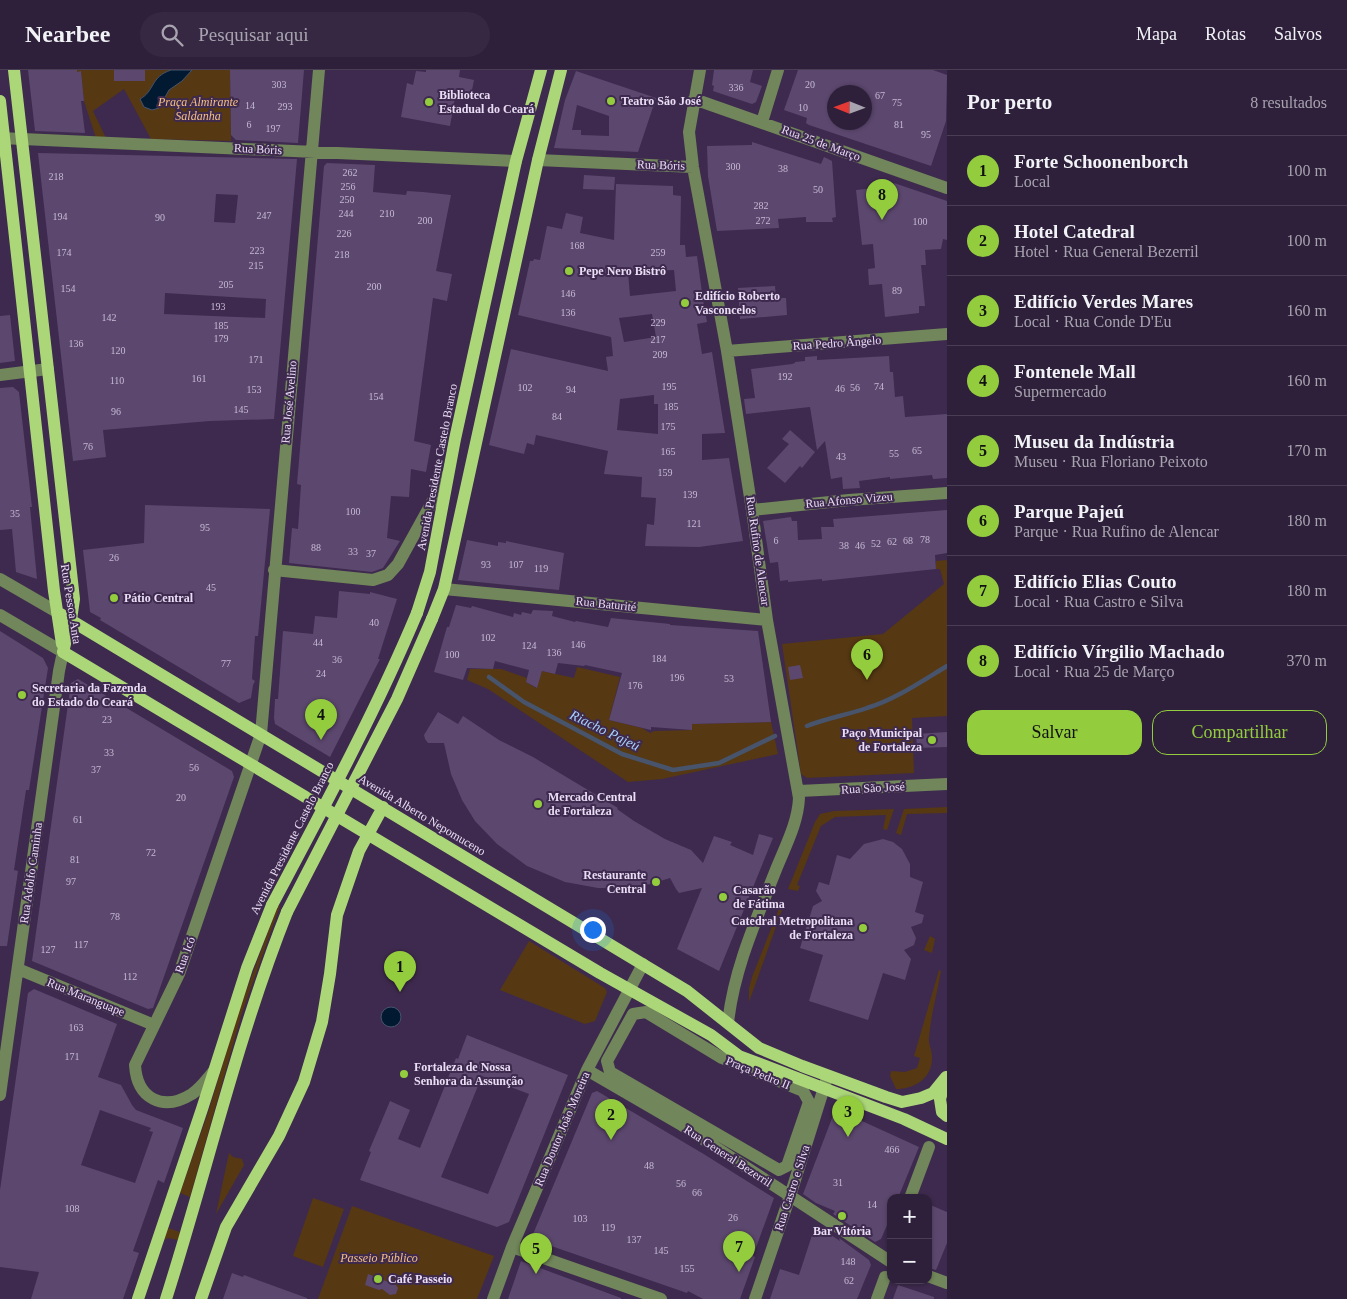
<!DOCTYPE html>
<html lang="pt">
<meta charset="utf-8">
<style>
:root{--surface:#2e203a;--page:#362842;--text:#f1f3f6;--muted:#a7a3af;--line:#493e54;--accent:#93cd3e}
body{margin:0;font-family:Georgia,serif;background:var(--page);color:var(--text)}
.controls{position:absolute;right:15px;bottom:15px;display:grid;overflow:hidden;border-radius:10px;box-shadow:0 1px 4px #0004}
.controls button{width:45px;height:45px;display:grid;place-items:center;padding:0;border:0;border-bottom:1px solid var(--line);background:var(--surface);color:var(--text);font:25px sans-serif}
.compass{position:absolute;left:827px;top:15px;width:45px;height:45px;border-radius:50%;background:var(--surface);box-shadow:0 1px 4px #0004;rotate:271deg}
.you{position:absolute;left:592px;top:859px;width:18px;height:18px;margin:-12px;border:4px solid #fff;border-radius:50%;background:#1a73e8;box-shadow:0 0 0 8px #1a73e833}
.badge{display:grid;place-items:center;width:32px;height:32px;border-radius:50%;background:var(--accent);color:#111;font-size:16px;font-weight:700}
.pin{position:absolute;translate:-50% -41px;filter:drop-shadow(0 1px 2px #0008)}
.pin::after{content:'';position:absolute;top:26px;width:18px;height:15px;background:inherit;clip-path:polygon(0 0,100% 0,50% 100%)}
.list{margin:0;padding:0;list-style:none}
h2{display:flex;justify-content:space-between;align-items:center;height:65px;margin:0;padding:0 20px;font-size:21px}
h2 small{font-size:16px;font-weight:400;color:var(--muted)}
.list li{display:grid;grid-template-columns:32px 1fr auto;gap:15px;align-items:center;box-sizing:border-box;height:70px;padding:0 20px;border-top:1px solid var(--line)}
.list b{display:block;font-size:19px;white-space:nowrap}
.list p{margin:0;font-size:16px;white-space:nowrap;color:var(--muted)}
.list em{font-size:16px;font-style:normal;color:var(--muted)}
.actions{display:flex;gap:10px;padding:15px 20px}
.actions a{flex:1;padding:11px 0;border:1px solid var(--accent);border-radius:15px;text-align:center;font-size:18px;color:var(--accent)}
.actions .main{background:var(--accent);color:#111}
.icon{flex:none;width:28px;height:28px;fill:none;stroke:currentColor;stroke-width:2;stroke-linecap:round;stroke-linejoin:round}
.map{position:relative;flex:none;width:947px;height:1229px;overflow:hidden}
header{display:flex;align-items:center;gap:30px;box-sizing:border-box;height:70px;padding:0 25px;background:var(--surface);border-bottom:1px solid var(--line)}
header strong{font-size:24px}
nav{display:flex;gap:28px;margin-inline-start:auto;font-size:18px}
.search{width:350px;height:45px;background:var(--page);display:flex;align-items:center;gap:12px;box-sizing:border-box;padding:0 18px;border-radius:28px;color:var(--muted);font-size:19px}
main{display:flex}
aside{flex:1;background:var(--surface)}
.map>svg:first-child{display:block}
</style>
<header>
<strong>Nearbee</strong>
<div class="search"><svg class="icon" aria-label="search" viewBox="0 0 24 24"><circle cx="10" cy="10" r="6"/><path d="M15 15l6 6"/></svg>Pesquisar aqui</div>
<nav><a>Mapa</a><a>Rotas</a><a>Salvos</a></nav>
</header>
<main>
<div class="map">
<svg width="947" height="1229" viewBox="0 0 947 1229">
<rect width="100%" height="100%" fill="#3e2a4e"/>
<path fill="#563813" d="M77,0H114V11H145V0H177C168,1 155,10 151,18C147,23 146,26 140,29L163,31C168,16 182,12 192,0H230L231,71L151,69L124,19L93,41L106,68H96L84,31L81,2H77Z
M947,490V646L912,648L914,703L807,708L801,704L782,574L883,564L944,514L940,499H936V491Z
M577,597L620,607L609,650L642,658L650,663L654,661L691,660L692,654L771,652L778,684L662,709L628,712L488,619L467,610L470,599H501L527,608L526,612L536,618L542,601L574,608Z
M947,737V743L907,744L901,765L896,763L904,739Z
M894,739L887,760L883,759L886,745L835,747L821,756L797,815L800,816L798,821L788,819L815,752L820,744L834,741Z
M278,835L280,836L242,943L190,1127L180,1123L209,1040L238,943Z
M780,836L783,837L749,932V918L752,907Z
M930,866L935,869L932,883L924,880Z
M529,871L605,918L607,922L595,951L585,954L500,920Z
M939,900L941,901C937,923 931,945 929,967C928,974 932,980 932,986C933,1008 915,1019 896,1019L890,1006L891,1001L905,1002L917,998L920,988L914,986Z
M229,1083L233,1087L242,1089L244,1095L216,1144Z
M313,1128L344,1139L323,1197L293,1186Z
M352,1136L494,1186L477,1229H318Z
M168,1158L180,1162L178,1170L168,1168L164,1170Z"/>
<path fill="#011a32" stroke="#47546c" d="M171,0H192L182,11L169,20L159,38L152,40L144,37L140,29C155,21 150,7 171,0Z
M381 947a10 10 0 1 1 20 0a10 10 0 1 1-20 0Z"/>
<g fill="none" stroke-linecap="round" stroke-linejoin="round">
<path stroke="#47546c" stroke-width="4.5" d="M489,607L524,632L622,684L673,700L719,693L775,666
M807,656C827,648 847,645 867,638C896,629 922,611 947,596"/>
</g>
<path fill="#5c476e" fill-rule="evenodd" d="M28,0H77V2L81,1L84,31H81L85,63L35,61Z
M114,0H145V11H114Z
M230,0H304L298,73L236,70L231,65Z
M426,0H460L459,7L474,10L471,25L456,22L450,56L401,47L407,13L413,15L416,1L426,2Z
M714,0H753L750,12L762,16L756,32L752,34L713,21L714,16L712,15Z
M798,0H933L947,5L946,51L931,96L809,55L806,53L807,48L784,40ZM834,22H864V52H834Z
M576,1L656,28L638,82L554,78L565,30ZM577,35L609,46V66L581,65V60H572Z
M752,72L821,94L824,87L832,91L836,147L832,148L833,152H806V147L778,149L779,158L717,161L708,106L707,76L752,75Z
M38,83L297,89L274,349L210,351L103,360L106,387L73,391ZM216,124L238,125L235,153L214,152ZM165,223L266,229L265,248L164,244Z
M327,93L375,95L373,122L406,125L407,121L423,122L451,125L436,201L452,204L447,231L433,228L414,371L431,375L426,402L411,399L409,427L391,426L387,468L400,471L383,498L372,502L289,493L292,458L298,459L301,415L297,414L324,96Z
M584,105L615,107L614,120L583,119Z
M894,113L947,131V170L943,169L941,179L925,180L926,195H921L925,236H919V243L885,247L882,214L869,215L868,199L875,198L873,174L862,175L856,120L895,116Z
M616,114L673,116V125L681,126L680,175H685L686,187L697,186L703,230L707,252L697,254L702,284L712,282L725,363L702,364V390L729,388L743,471L699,477L645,476L647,454L654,455L656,428L641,427L642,407L604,404L608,381L536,365L534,375L527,373L524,384L489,375L511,279L608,301L606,287L613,286L611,267L518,245L530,191H533L534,189L540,190L547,156L562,159L566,143L583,147L580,163L614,170ZM674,200L676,221L630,226L628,202ZM652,244L656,267L624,272L619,248ZM654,325V334H658V364L617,360L620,329Z
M775,216L776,228H786L787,245L740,249L738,218Z
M10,245L15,291L0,293V246Z
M817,286V290L889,286L890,302H893L895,327L903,326L905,347L947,344V408L933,409L932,405L890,409V407L859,411L860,418L843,419L842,407L831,409L825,371L817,380L810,337L746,344L744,329L755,328L751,299L792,294L795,293V292L805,291V287Z
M13,317L19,322L32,437H30L37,509L16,502L12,459L0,460V318Z
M790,360L815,382L802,398L800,396L785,413L767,398L789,374L782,369Z
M145,435L270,439L258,566H255L252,609L255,611L253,615L251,628L239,633L100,550L101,548L90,542L83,480L144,473Z
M947,440V483L935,485L936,499L822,511V509L788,512V510L780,511L778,492L770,493L763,451L791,447L792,451H797L798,470L822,469L821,457H834L833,449Z
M467,470L498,476V472L506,473V471L564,483L559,520L458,510Z
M339,521L370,524V522L397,529L378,589H380L330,687L275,654L274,648L275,629H278L283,561L313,564L315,546L337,548Z
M456,535L471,538L472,536L513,547L514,543L521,545L522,542L531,544L533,540L553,541L552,546L575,552L576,551L608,557L611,548L670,554V555L758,561L771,652L692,654V660L651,657V660L609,650L622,603L585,595L584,596L558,593L555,604L542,601L537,618L526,612L529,600L495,591L493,599L467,598L463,610L434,602L447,557H449Z
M0,561L43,588L48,598L29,720H26L14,800L18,801L7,876H0Z
M800,595L803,608L790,610L788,597Z
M78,609L232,701L234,707L153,938L148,939L32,891L71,613Z
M438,642L458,654L463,646L499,670L533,687L618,738L617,739L634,751L665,769L691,780L703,793L714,766L732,772L730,775L753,785L759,764L773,768L719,901L677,879L702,818L679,823L676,819L670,808L651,814L625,818H598L565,812L527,796L497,774L475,751L462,730L451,704L444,673H428L425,669L424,665Z
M947,662V677L917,678L916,664Z
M883,769L893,772L902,779L910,794V807L923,812L915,842L924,845L922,853L911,857L916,868L914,875L904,880L911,889L905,910L883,903L868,950L809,931L823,885L800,878L813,836L822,831L816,821L819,812L829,815L837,785L850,789L864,774Z
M34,919L117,954L98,1007L121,1015L132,1035L136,1040L183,1058L164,1113L158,1110L133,1181L139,1183L123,1229H31L39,1202L0,1197V1120L28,923ZM100,1040L151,1058L149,1061L153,1062L135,1113L81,1095Z
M467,965L568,1005L509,1152L497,1157L360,1110L371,1082L369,1081L390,1031L410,1040L398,1069L420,1078L456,988L458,989ZM482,1006L529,1024L488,1124L441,1107Z
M597,1021L702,1083L774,1128L753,1186L755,1187L740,1229H703L688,1221L687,1223L531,1169L592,1023Z
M840,1041L919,1077L898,1128H891V1146L881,1169L875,1172L833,1144L835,1141L816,1133L803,1124L834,1043Z
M928,1134L947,1142V1173L936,1200L928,1198Z
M814,1159L820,1163L822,1159L840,1171L839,1168L869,1190L871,1195L857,1229H770L780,1199L799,1205Z
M521,1191L621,1228V1229H508Z
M232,1203L243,1207L244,1205L307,1228V1229H223Z
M368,1204L396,1215L398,1218L396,1224L390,1225L382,1219L379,1220L365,1215Z
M898,1215L934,1227V1229H893Z"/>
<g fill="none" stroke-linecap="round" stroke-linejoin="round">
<path stroke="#71865a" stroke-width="12" d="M700,0L689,62L693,97L727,281L752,440L767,550L799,728C798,752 786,775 777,797C757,848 734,898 728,953
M694,29L947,118
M762,52L778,0
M0,68L516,91
M538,90L693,97
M727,281L947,264
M0,305L48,299
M752,440L849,430L947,423
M274,500L373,510L388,505L398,494L447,405
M0,509L57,542
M444,519L767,550
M0,545L63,582L59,601L0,1025
M799,721L947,714
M18,899L154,955
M646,942L722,988L803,1021L809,1032L787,1096L779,1100L610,1002L607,991L633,944Z
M587,1000L680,1054L891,1192
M214,1001C207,1009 201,1018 192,1024C163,1042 137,1029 135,995L179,904L261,664L319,0
M910,1128L929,1077
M512,1177L661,1229
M928,1206L947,1213
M493,1229L512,1177L587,1000L643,894
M755,1229L790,1126L827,1008
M877,1229L885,1207"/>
<path stroke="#acd779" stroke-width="12" d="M14,0L74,529L71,550L63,582
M0,31L54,521L62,574
M57,542L687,921L759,978L802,996L886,1027L902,1032L921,1028L933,1023L946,1007
M417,543L430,502L455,369L516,91L541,0
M432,549L444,519L538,90L561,0
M63,582L600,903L711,965L739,986L904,1049L947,1069
M945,1012L940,1029L942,1042L947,1046
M138,1229L202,1039L247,898L272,835
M166,1229C207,1100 237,968 287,842
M201,1229L226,1157L279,1066L304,1012L322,952L330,904L337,845L359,781L383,737"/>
<path stroke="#acd779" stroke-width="12" d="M272,835C323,739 375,643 417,543
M287,842L397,629L432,549"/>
</g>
<g fill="#93cd3e" stroke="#3e2a4e" stroke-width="2">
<circle cx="611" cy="31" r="5"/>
<circle cx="429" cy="32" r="5"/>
<circle cx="569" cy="201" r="5"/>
<circle cx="685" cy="233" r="5"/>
<circle cx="114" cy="528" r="5"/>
<circle cx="22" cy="625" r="5"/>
<circle cx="932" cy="670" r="5"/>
<circle cx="538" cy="734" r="5"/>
<circle cx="656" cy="812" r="5"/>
<circle cx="723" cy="827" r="5"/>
<circle cx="863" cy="858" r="5"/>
<circle cx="404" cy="1004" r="5"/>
<circle cx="842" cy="1146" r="5"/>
<circle cx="378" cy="1209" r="5"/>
</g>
<g text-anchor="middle" stroke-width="4" stroke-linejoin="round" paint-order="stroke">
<g font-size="10" fill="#c6b8d3">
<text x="279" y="18">303</text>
<text x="810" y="18">20</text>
<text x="736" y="21">336</text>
<text x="880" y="29">67</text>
<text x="897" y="36">75</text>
<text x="250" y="39">14</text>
<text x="285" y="40">293</text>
<text x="803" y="41">10</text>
<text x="249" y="58">6</text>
<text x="899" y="58">81</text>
<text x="273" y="62">197</text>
<text x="926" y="68">95</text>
<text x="733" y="100">300</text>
<text x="783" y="102">38</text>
<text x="350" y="106">262</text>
<text x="56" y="110">218</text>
<text x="348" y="120">256</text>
<text x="818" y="123">50</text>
<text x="347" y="133">250</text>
<text x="761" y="139">282</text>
<text x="346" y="147">244</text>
<text x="387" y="147">210</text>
<text x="264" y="149">247</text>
<text x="60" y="150">194</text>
<text x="160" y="151">90</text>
<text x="425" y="154">200</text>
<text x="763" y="154">272</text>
<text x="920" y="155">100</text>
<text x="344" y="167">226</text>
<text x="577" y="179">168</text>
<text x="257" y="184">223</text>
<text x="64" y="186">174</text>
<text x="658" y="186">259</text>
<text x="342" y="188">218</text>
<text x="256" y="199">215</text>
<text x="226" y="218">205</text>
<text x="374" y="220">200</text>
<text x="68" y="222">154</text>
<text x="897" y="224">89</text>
<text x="568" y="227">146</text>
<text x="218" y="240">193</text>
<text x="568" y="246">136</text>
<text x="109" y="251">142</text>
<text x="658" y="256">229</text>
<text x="221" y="259">185</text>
<text x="221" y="272">179</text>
<text x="658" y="273">217</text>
<text x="76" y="277">136</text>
<text x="118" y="284">120</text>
<text x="660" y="288">209</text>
<text x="256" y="293">171</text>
<text x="785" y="310">192</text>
<text x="199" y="312">161</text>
<text x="117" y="314">110</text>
<text x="669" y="320">195</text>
<text x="879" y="320">74</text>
<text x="525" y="321">102</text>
<text x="855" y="321">56</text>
<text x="840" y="322">46</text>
<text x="254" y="323">153</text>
<text x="571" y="323">94</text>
<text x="376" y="330">154</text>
<text x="671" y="340">185</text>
<text x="241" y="343">145</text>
<text x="116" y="345">96</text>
<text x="557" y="350">84</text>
<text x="668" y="360">175</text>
<text x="88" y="380">76</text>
<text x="917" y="384">65</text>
<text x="668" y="385">165</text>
<text x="894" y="387">55</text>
<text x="841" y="390">43</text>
<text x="665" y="406">159</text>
<text x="690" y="428">139</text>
<text x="353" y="445">100</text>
<text x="15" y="447">35</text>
<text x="694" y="457">121</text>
<text x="205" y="461">95</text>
<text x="925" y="473">78</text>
<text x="776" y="474">6</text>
<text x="908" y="474">68</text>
<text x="892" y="475">62</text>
<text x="876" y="477">52</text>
<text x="844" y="479">38</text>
<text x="860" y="479">46</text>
<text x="316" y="481">88</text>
<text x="353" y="485">33</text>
<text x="371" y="487">37</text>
<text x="114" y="491">26</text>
<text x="486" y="498">93</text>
<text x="516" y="498">107</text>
<text x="541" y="502">119</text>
<text x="211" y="521">45</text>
<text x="374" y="556">40</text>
<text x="488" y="571">102</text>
<text x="318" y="576">44</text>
<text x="578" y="578">146</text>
<text x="529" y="579">124</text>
<text x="554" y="586">136</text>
<text x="452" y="588">100</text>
<text x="659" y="592">184</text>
<text x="337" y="593">36</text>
<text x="226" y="597">77</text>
<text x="321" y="607">24</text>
<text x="677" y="611">196</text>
<text x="729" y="612">53</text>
<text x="635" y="619">176</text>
<text x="107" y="653">23</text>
<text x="109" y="686">33</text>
<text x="194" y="701">56</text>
<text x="96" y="703">37</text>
<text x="181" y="731">20</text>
<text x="78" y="753">61</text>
<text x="151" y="786">72</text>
<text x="75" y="793">81</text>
<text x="71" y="815">97</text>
<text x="115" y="850">78</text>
<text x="81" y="878">117</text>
<text x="48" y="883">127</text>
<text x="130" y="910">112</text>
<text x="76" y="961">163</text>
<text x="72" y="990">171</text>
<text x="892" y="1083">466</text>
<text x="649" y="1099">48</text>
<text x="838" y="1116">31</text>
<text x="681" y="1117">56</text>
<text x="697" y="1126">66</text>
<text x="872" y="1138">14</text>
<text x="72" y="1142">108</text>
<text x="733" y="1151">26</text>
<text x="580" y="1152">103</text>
<text x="608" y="1161">119</text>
<text x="634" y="1173">137</text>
<text x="661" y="1184">145</text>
<text x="848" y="1195">148</text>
<text x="687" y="1202">155</text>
<text x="849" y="1214">62</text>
</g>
<g font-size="12" font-weight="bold" fill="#eaddf5" stroke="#3e2a4e" text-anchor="start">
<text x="439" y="29">Biblioteca<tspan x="439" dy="14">Estadual do Ceará</tspan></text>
<text x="621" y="35">Teatro São José</text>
<text x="579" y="205">Pepe Nero Bistrô</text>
<text x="695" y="230">Edifício Roberto<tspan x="695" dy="14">Vasconcelos</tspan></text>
<text x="124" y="532">Pátio Central</text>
<text x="32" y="622">Secretaria da Fazenda<tspan x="32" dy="14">do Estado do Ceará</tspan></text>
<text x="922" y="667" text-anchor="end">Paço Municipal<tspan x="922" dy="14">de Fortaleza</tspan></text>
<text x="548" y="731">Mercado Central<tspan x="548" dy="14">de Fortaleza</tspan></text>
<text x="646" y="809" text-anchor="end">Restaurante<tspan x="646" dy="14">Central</tspan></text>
<text x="733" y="824">Casarão<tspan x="733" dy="14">de Fátima</tspan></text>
<text x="853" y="855" text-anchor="end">Catedral Metropolitana<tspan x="853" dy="14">de Fortaleza</tspan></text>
<text x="414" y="1001">Fortaleza de Nossa<tspan x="414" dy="14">Senhora da Assunção</tspan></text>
<text x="842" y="1165" text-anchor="middle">Bar Vitória</text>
<text x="388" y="1213">Café Passeio</text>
</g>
<g font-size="12" font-style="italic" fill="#f6c084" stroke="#3e2a4e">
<text x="198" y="36">Praça Almirante<tspan x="198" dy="14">Saldanha</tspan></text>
<text x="379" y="1192">Passeio Público</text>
</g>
<g font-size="12" fill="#eaddf5" stroke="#3e2a4e">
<text transform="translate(821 73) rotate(20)" y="4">Rua 25 de Março</text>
<text transform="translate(258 79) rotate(3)" y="4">Rua Bóris</text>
<text transform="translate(661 95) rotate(2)" y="4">Rua Bóris</text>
<text transform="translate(837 273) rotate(-4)" y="4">Rua Pedro Ângelo</text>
<text transform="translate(289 332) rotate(-85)" y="4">Rua José Avelino</text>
<text transform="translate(437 397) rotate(-79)" y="4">Avenida Presidente Castelo Branco</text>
<text transform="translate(849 430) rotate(-5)" y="4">Rua Afonso Vizeu</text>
<text transform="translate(758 481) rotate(82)" y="4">Rua Rufino de Alencar</text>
<text transform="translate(71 534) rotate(81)" y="4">Rua Pessoa Anta</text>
<text transform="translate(606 534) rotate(6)" y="4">Rua Baturité</text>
<text transform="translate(873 718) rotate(-3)" y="4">Rua São José</text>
<text transform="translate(422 745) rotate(31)" y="4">Avenida Alberto Nepomuceno</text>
<text transform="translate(292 768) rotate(-63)" y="4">Avenida Presidente Castelo Branco</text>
<text transform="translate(31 803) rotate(-82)" y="4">Rua Adolfo Caminha</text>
<text transform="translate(185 885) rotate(-70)" y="4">Rua Icó</text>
<text transform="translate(86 927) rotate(22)" y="4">Rua Maranguape</text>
<text transform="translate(758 1003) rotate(22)" y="4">Praça Pedro II</text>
<text transform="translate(562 1059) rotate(-67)" y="4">Rua Doutor João Moreira</text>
<text transform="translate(728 1086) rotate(33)" y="4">Rua General Bezerril</text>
<text transform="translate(792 1118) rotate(-72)" y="4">Rua Castro e Silva</text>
</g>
<g font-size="14" font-style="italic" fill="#a8d2fc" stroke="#3e2a4e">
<text transform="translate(605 660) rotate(26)" y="5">Riacho Pajeú</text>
</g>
</g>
</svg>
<div class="controls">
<button>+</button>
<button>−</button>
</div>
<svg class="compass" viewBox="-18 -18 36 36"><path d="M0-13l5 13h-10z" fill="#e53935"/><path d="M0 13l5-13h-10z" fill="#a7a3af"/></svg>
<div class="you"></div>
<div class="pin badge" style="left:400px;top:922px">1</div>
<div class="pin badge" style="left:611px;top:1070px">2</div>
<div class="pin badge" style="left:848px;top:1067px">3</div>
<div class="pin badge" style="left:321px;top:670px">4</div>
<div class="pin badge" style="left:536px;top:1204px">5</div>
<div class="pin badge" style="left:867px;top:610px">6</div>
<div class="pin badge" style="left:739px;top:1202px">7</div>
<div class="pin badge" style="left:882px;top:150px">8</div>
</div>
<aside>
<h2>Por perto<small>8 resultados</small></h2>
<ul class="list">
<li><span class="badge">1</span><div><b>Forte Schoonenborch</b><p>Local</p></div><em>100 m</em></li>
<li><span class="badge">2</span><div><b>Hotel Catedral</b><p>Hotel · Rua General Bezerril</p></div><em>100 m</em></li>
<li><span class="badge">3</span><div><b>Edifício Verdes Mares</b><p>Local · Rua Conde D'Eu</p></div><em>160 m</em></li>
<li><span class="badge">4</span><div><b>Fontenele Mall</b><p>Supermercado</p></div><em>160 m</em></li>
<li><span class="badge">5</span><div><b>Museu da Indústria</b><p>Museu · Rua Floriano Peixoto</p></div><em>170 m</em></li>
<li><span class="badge">6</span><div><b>Parque Pajeú</b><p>Parque · Rua Rufino de Alencar</p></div><em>180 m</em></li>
<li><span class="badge">7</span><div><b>Edifício Elias Couto</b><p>Local · Rua Castro e Silva</p></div><em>180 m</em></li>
<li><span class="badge">8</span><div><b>Edifício Vírgilio Machado</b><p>Local · Rua 25 de Março</p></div><em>370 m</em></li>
</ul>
<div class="actions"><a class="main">Salvar</a><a>Compartilhar</a></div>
</aside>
</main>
